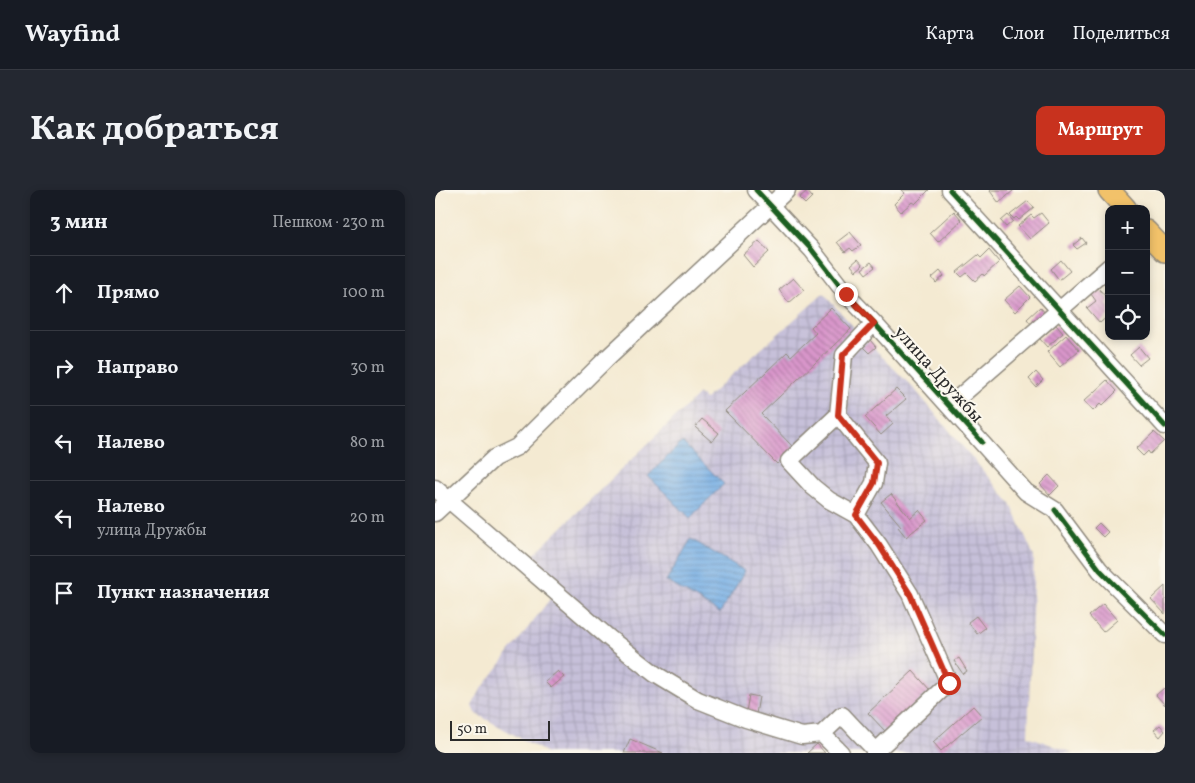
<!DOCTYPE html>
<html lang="ru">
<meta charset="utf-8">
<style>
:root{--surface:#171b24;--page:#242831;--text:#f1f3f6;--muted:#9ea1a6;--line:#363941;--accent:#c8321e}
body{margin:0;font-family:Vollkorn,serif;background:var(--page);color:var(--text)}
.controls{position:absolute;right:15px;top:15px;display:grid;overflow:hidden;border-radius:10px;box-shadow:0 2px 8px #0003}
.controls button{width:45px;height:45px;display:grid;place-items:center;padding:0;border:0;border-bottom:1px solid var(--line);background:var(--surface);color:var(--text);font:25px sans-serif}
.scale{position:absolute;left:15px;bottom:12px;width:100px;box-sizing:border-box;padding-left:5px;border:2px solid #2b2b2b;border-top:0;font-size:14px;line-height:18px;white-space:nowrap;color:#2b2b2b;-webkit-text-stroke:4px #fbf7ec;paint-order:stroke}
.stop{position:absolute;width:15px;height:15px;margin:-11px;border:4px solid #c8321e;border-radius:50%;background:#fff}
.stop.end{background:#c8321e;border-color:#fff;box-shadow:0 1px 5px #0008}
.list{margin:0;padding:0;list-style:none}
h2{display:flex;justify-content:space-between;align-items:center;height:65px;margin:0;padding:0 20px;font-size:21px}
h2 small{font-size:16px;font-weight:400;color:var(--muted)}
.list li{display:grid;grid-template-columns:32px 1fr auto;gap:15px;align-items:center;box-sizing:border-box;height:75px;padding:0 20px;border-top:1px solid var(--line)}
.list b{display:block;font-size:19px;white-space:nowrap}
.list p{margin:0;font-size:16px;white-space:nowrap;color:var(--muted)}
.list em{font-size:16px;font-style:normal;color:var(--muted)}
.icon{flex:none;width:28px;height:28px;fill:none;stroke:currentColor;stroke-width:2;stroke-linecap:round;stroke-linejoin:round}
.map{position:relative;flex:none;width:730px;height:563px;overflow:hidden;border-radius:10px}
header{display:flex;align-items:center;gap:30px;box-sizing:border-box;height:70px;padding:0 25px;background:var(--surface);border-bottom:1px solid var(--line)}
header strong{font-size:24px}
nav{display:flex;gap:28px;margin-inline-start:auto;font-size:18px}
.intro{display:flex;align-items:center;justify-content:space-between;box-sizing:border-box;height:120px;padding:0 30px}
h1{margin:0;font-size:35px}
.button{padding:12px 22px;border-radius:10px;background:var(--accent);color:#fff;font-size:18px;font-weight:700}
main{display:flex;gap:30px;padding:0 30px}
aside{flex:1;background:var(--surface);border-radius:10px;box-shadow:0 2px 8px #0003}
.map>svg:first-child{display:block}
</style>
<header>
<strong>Wayfind</strong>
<nav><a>Карта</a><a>Слои</a><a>Поделиться</a></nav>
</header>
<div class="intro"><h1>Как добраться</h1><a class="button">Маршрут</a></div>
<main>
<aside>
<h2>3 мин<small>Пешком · 230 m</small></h2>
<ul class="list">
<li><svg class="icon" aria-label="ahead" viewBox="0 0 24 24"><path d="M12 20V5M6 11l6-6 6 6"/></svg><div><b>Прямо</b></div><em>100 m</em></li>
<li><svg class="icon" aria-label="right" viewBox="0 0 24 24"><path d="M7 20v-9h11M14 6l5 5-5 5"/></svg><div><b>Направо</b></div><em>30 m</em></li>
<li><svg class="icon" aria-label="left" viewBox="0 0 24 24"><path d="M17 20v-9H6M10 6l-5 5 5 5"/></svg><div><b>Налево</b></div><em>80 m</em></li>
<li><svg class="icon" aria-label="left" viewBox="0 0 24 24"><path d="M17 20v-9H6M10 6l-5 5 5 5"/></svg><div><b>Налево</b><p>улица Дружбы</p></div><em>20 m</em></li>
<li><svg class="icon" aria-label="arrive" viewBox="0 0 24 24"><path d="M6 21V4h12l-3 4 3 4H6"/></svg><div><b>Пункт назначения</b></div></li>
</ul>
</aside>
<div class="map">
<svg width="730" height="563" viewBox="0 0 730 563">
<defs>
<pattern id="industrial-grid" width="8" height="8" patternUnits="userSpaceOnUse" patternTransform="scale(1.25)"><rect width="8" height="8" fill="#c6c0d9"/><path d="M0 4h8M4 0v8" fill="none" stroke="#aaa5ba"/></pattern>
<pattern id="water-rules" width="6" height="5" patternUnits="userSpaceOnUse" patternTransform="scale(1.25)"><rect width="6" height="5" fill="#75ade4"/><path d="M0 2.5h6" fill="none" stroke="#608db9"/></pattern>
<pattern id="building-back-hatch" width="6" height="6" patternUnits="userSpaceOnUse" patternTransform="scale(1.25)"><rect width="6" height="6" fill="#d996cb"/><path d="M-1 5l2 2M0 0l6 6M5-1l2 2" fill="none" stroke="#b07ba5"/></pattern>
</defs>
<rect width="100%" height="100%" fill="#fbf7ec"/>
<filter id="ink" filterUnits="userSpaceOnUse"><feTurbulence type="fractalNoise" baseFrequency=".02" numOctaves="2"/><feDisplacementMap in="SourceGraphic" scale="10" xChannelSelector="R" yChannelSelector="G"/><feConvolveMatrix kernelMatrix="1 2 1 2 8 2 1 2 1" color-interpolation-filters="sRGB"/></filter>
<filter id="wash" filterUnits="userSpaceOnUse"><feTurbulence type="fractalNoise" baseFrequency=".0096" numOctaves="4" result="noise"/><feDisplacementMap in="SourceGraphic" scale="20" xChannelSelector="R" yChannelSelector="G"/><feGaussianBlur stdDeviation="1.12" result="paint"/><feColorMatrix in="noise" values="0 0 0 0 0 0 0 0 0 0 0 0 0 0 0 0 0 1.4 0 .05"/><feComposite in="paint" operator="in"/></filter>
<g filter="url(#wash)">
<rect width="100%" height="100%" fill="#f4ead2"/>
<path fill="url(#industrial-grid)" d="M389,103L395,111L427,146L482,202L576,314L599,366L593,546L638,563H112L40,523L37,516L45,501L118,405L93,370L264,204L270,209Z"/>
<path fill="url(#water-rules)" stroke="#506c88" d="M247,252L289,294L255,328L213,286Z
M256,349L310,381L285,423L231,391Z"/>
<g id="blocks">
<path fill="url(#building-back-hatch)" d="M466,0H494L480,14L477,12L466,22L459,14L470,3Z
M556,0H579L564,13L555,1Z
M372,1L377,7L370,14L364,8Z
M593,11L599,18L584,30L581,27L579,29L575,25Z
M519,21L527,30L503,52L495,43Z
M606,23L614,33L595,49L583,36L596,25L599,28Z
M573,25L578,31L571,37L566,31Z
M415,42L426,55L418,61L415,58L410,62L402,52Z
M647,48L651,53L642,59L638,55Z
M324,51L334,62L318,77L308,65Z
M554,60L564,72L549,86L548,84L540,91L532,83L527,87L522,82L543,65L546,68Z
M423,69L428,75L421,81L416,75Z
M626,70L635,81L624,90L616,79Z
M436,72L440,77L431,84L427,79Z
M505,81L509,86L501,93L497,88Z
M358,88L369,100L354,113L344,100Z
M585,96L595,107L580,122L569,110Z
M663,98L674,110L672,114L674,117V125L665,133L652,118L661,111L656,104Z
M605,117L610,123L597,135L592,129Z
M396,118L416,139L326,224L359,258L342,274L290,221L352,162L356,166L381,143L376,137Z
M621,135L628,143L612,157L605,149Z
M631,145L644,160L625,177L612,162Z
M435,150L441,157L434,163L428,157Z
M704,157L713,168L704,175L695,165Z
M601,182L608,190L601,197L594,189Z
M672,190L682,201L667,216L665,214L658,221L648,212Z
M461,199L471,209L451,226L458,234L446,245L430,227Z
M267,229L284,243L277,252L260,237Z
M719,242L729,251L715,264L713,261L708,266L701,259Z
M614,285L624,296L615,305L605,294Z
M456,304L475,328L484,320L492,330L471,347L463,337L466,336L446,312Z
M664,333L673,342L668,347L659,338Z
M730,396V424L716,409Z
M668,414L682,430L668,442L654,426Z
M541,426L550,438L542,444L533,432Z
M524,468L532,481L528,484L519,471Z
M123,481L129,487L116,498L110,492Z
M478,481L495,500L450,541L433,523Z
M729,498L730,499V515L721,505Z
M314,505L324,507L321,524L311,522Z
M538,516L547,526L506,561L498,552Z
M725,535L730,541L725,547L719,540Z
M195,549L228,563H189Z
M382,554L390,563H372Z"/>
</g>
</g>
<g filter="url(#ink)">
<use href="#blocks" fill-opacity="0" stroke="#908a7e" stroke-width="1"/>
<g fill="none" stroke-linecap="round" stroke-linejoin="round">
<g stroke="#908a7e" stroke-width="19">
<path id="minor" d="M321,0L377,60L411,104L439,133L591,302L620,320L665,380L730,445
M515,0L730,236
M514,216L674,77
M403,225L442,273L439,293L421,325
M0,298L174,448L220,484L263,510L311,529L367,546L387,544
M0,323L59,268L82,257L171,169L352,0
M406,563L387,544L407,525L441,561
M439,563L514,493L475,404L444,355L421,325L394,310L378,297L354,271L403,225L409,165L439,133"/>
</g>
<g stroke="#908a7e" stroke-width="24">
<path id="major" d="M674,0L691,19
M711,41L730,61"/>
</g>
<use href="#minor" stroke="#fff" stroke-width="16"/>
<use href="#major" stroke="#f2c26a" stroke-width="21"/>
<g stroke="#fbf7ec" stroke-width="8">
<path id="cycleway" d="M321,0L377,60L411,104L439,133L547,252
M515,0L730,236
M620,320L665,380L730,445"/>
</g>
<use href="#cycleway" stroke="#1b5e20" stroke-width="5"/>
</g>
</g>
<g fill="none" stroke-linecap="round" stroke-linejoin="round" filter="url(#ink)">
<path stroke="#c8321e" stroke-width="6" d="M411,104L439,133L408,165L403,225L442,273L439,293L421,325L444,355L475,404L514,493"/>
</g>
<g text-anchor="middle" stroke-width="4" stroke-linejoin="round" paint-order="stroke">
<g font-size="18" fill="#2b2b2b" stroke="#fbf7ec">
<text transform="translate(504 184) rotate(48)" y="6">улица Дружбы</text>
</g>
</g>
</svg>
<div class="controls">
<button>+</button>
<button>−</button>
<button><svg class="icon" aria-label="locate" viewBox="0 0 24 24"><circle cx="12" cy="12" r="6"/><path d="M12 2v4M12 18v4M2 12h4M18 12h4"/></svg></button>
</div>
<div class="scale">50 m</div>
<div class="stop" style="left:514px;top:493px"></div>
<div class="stop end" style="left:411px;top:104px"></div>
</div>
</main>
